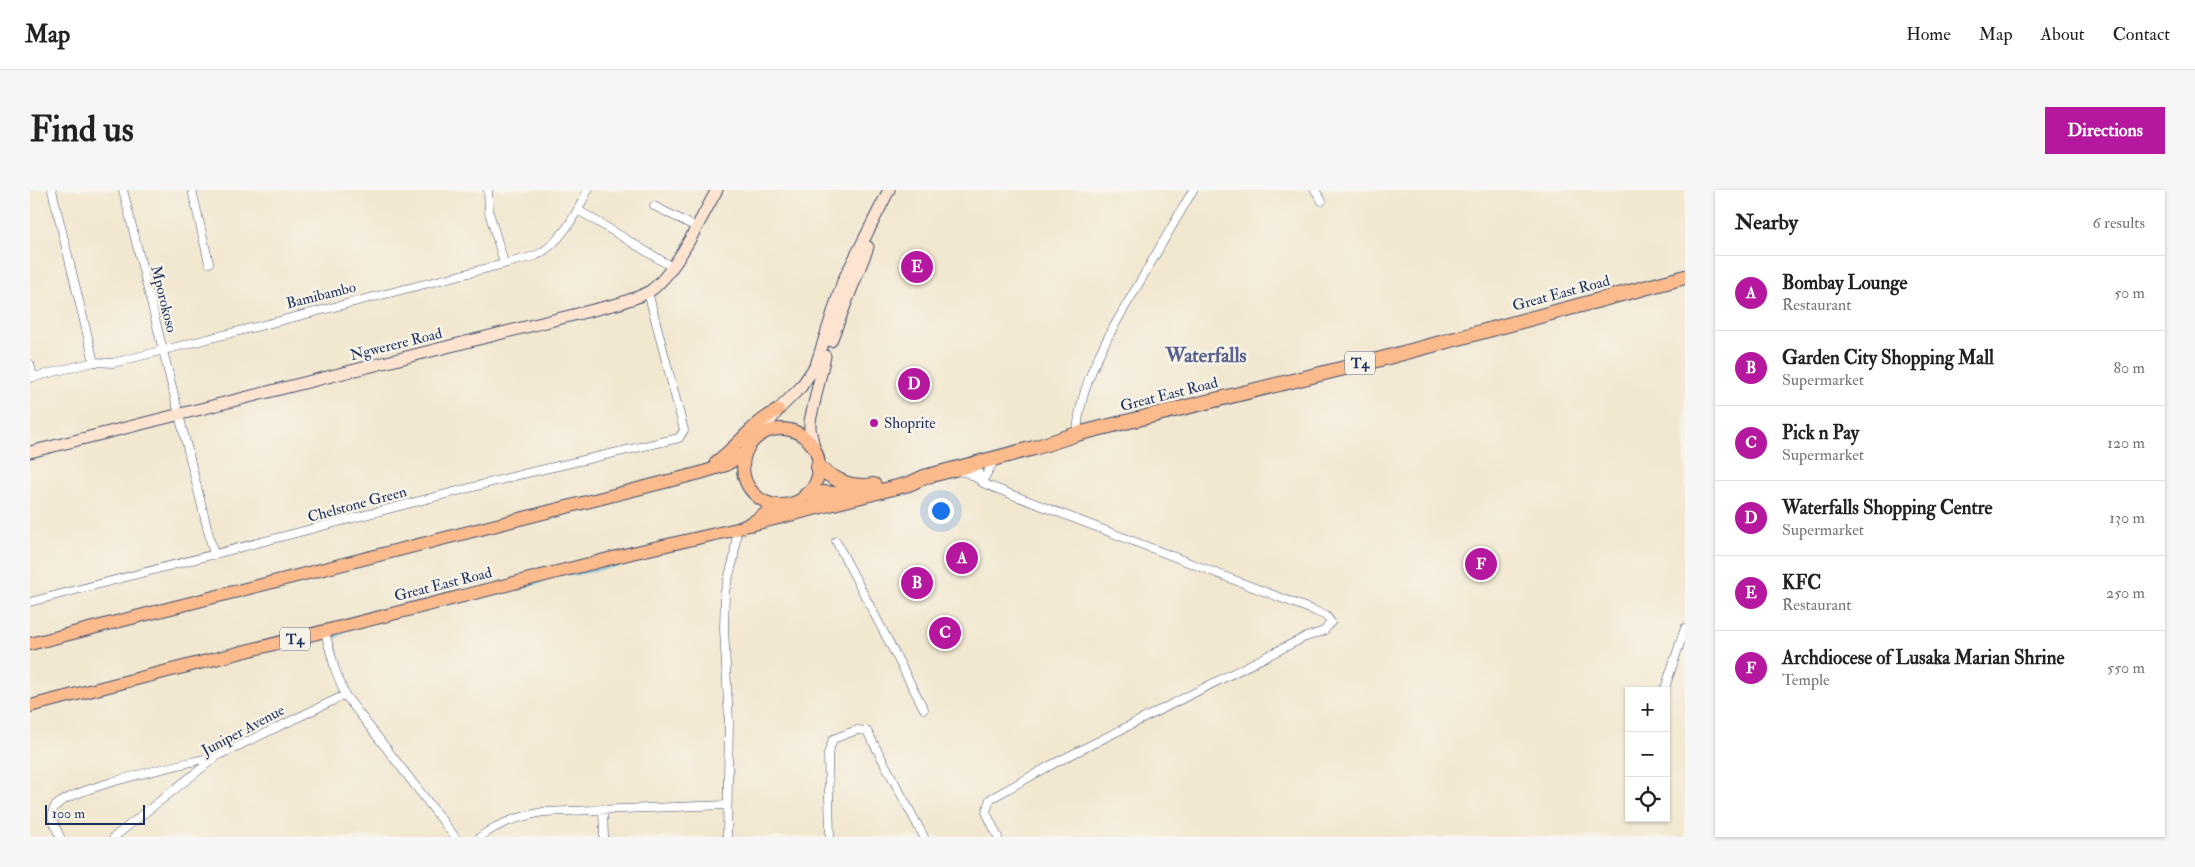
<!DOCTYPE html>
<meta charset="utf-8">
<style>
:root{--surface:#fff;--page:#f6f6f6;--text:#222;--muted:#767676;--line:#e0e0e0;--accent:#b5179e}
body{margin:0;font-family:"IM FELL Double Pica",serif;background:var(--page);color:var(--text)}
.controls{position:absolute;right:15px;bottom:15px;display:grid;overflow:hidden;border-radius:0px;box-shadow:0 1px 4px #0004}
.controls button{width:45px;height:45px;display:grid;place-items:center;padding:0;border:0;border-bottom:1px solid var(--line);background:var(--surface);color:var(--text);font:25px sans-serif}
.scale{position:absolute;left:15px;bottom:12px;width:100px;box-sizing:border-box;padding-left:5px;border:2px solid #1b2f5e;border-top:0;font-size:14px;line-height:18px;white-space:nowrap;color:#1b2f5e;-webkit-text-stroke:4px #f7f3e8;paint-order:stroke}
.you{position:absolute;left:910px;top:320px;width:18px;height:18px;margin:-12px;border:4px solid #fff;border-radius:50%;background:#1a73e8;box-shadow:0 0 0 8px #1a73e833}
.badge{display:grid;place-items:center;width:32px;height:32px;border-radius:50%;background:var(--accent);color:#fff;font-size:16px;font-weight:700}
.pin{position:absolute;translate:-50% -50%;border:2px solid #fff;box-shadow:0 1px 5px #0006}
.list{margin:0;padding:0;list-style:none}
h2{display:flex;justify-content:space-between;align-items:center;height:65px;margin:0;padding:0 20px;font-size:21px}
h2 small{font-size:16px;font-weight:400;color:var(--muted)}
.list li{display:grid;grid-template-columns:32px 1fr auto;gap:15px;align-items:center;box-sizing:border-box;height:75px;padding:0 20px;border-top:1px solid var(--line)}
.list b{display:block;font-size:19px;white-space:nowrap}
.list p{margin:0;font-size:16px;white-space:nowrap;color:var(--muted)}
.list em{font-size:16px;font-style:normal;color:var(--muted)}
.icon{flex:none;width:28px;height:28px;fill:none;stroke:currentColor;stroke-width:2;stroke-linecap:round;stroke-linejoin:round}
.map{position:relative;flex:none;width:1655px;height:647px;overflow:hidden;border-radius:0px}
header{display:flex;align-items:center;gap:30px;box-sizing:border-box;height:70px;padding:0 25px;background:var(--surface);border-bottom:1px solid var(--line)}
header strong{font-size:24px}
nav{display:flex;gap:28px;margin-inline-start:auto;font-size:18px}
.intro{display:flex;align-items:center;justify-content:space-between;box-sizing:border-box;height:120px;padding:0 30px}
h1{margin:0;font-size:35px}
.button{padding:12px 22px;border-radius:0px;background:var(--accent);color:#fff;font-size:18px;font-weight:700}
main{display:flex;gap:30px;padding:0 30px}
aside{flex:1;background:var(--surface);border-radius:0px;box-shadow:0 1px 4px #0004}
.map>svg:first-child{display:block}
</style>
<header>
<strong>Map</strong>
<nav><a>Home</a><a>Map</a><a>About</a><a>Contact</a></nav>
</header>
<div class="intro"><h1>Find us</h1><a class="button">Directions</a></div>
<main>
<div class="map">
<svg width="1655" height="647" viewBox="0 0 1655 647">
<rect width="100%" height="100%" fill="#f7f3e8"/>
<filter id="ink" filterUnits="userSpaceOnUse"><feTurbulence type="fractalNoise" baseFrequency=".02" numOctaves="2"/><feDisplacementMap in="SourceGraphic" scale="10" xChannelSelector="R" yChannelSelector="G"/><feConvolveMatrix kernelMatrix="1 2 1 2 8 2 1 2 1" color-interpolation-filters="sRGB"/></filter>
<filter id="wash" filterUnits="userSpaceOnUse"><feTurbulence type="fractalNoise" baseFrequency=".0096" numOctaves="4" result="noise"/><feDisplacementMap in="SourceGraphic" scale="20" xChannelSelector="R" yChannelSelector="G"/><feGaussianBlur stdDeviation="1.12" result="paint"/><feColorMatrix in="noise" values="0 0 0 0 0 0 0 0 0 0 0 0 0 0 0 0 0 1.4 0 .05"/><feComposite in="paint" operator="in"/></filter>
<g filter="url(#wash)">
<rect width="100%" height="100%" fill="#f2e7cf"/>
<g fill="none" stroke-linecap="round" stroke-linejoin="round">
<path stroke="#5abbd8" stroke-width="2" d="M540,385L585,376L623,365
M472,402L511,392
M303,448L313,443
M271,454L286,451"/>
</g>
</g>
<g filter="url(#ink)">
<g fill="none" stroke-linecap="round" stroke-linejoin="round">
<g stroke="#3b4b6f" stroke-width="9">
<path id="street" d="M22,0L64,172
M93,0L184,365
M162,0L179,73
M458,0L459,22L474,73
M1285,0L1292,11
M624,16L666,37
M548,20L642,77
M0,174L3,187
M0,188L64,172L83,173L505,66C531,54 546,24 558,0
M1047,244C1050,187 1083,138 1111,90C1128,60 1146,30 1163,0
M946,274L951,292L957,295L1285,421L1296,426L1301,432L1294,441L1273,448L1023,574L960,609L956,622L968,647
M927,281L938,283L950,290
M955,287L965,269
M806,351L894,519
M0,412L493,284L649,248L654,240L618,102
M295,442L305,479L315,505L425,647
M1634,501L1655,438
M573,619L574,647
M30,647C27,640 19,625 24,618C36,598 155,574 182,567
M84,647L187,566L315,505
M450,647C470,632 489,627 513,622L697,615
M697,647L699,531L694,439L695,401L704,367L707,339
M800,647L798,564L803,549L827,540L837,541L894,647"/>
</g>
<g stroke="#3b4b6f" stroke-width="13">
<path id="secondary" d="M801,151L838,57
M731,244L748,220L771,197L786,175L813,91L859,0
M784,257L780,239V231L795,166
M0,262L591,113C600,109 611,107 620,101C646,83 670,29 687,0"/>
</g>
<g stroke="#3b4b6f" stroke-width="14">
<path id="primary" d="M713 277a38 38 0 1 1 76 0a38 38 0 1 1-76 0Z
M686,272C708,256 724,232 748,220
M0,454L670,283L696,275L715,263
M0,516L602,363L707,339L720,334L748,315"/>
</g>
<g stroke="#3b4b6f" stroke-width="16">
<path id="highway" d="M788,277C807,291 820,299 844,295
M776,305L794,303L816,305
M720,334L879,294L894,287L1004,258L1047,244L1351,169L1655,87"/>
</g>
<use href="#street" stroke="#fff" stroke-width="8"/>
<use href="#secondary" stroke="#fde4d1" stroke-width="11"/>
<use href="#primary" stroke="#fbbb8d" stroke-width="12"/>
<use href="#highway" stroke="#fbbb8d" stroke-width="14"/>
</g>
</g>
<circle fill="#b5179e" stroke="#f7f3e8" stroke-width="2" cx="844" cy="233" r="5"/>
<g text-anchor="middle" stroke-width="5" stroke-linejoin="round" paint-order="stroke">
<g fill="#f7f3e8" stroke="#5d6a87" stroke-width="1">
<rect x="1315" y="161.5" width="30" height="23" rx="4"/>
<rect x="250" y="437.5" width="30" height="23" rx="4"/>
</g>
<g font-size="14" font-weight="bold" fill="#1b2f5e">
<text x="1330" y="178">T4</text>
<text x="265" y="454">T4</text>
</g>
<g font-size="15" fill="#1b2f5e" stroke="#f7f3e8">
<text transform="translate(1531 103) rotate(-15)" y="5">Great East Road</text>
<text transform="translate(291 105) rotate(-14)" y="5">Bamibambo</text>
<text transform="translate(134 109) rotate(76)" y="5">Mporokoso</text>
<text transform="translate(366 154) rotate(-14)" y="5">Ngwerere Road</text>
<text transform="translate(1139 204) rotate(-14)" y="5">Great East Road</text>
<text transform="translate(327 314) rotate(-15)" y="5">Chelstone Green</text>
<text transform="translate(413 394) rotate(-14)" y="5">Great East Road</text>
<text transform="translate(213 540) rotate(-28)" y="5">Juniper Avenue</text>
</g>
<g font-size="15" fill="#1b2f5e" stroke="#f7f3e8" text-anchor="start">
<text x="854" y="238">Shoprite</text>
</g>
<g font-size="20" font-weight="bold" fill="#58608d" stroke="#f7f3e8">
<text x="1176" y="172">Waterfalls</text>
</g>
</g>
</svg>
<div class="controls">
<button>+</button>
<button>−</button>
<button><svg class="icon" aria-label="locate" viewBox="0 0 24 24"><circle cx="12" cy="12" r="6"/><path d="M12 2v4M12 18v4M2 12h4M18 12h4"/></svg></button>
</div>
<div class="scale">100 m</div>
<div class="you"></div>
<div class="pin badge" style="left:932px;top:368px">A</div>
<div class="pin badge" style="left:887px;top:393px">B</div>
<div class="pin badge" style="left:915px;top:443px">C</div>
<div class="pin badge" style="left:884px;top:194px">D</div>
<div class="pin badge" style="left:887px;top:77px">E</div>
<div class="pin badge" style="left:1451px;top:374px">F</div>
</div>
<aside>
<h2>Nearby<small>6 results</small></h2>
<ul class="list">
<li><span class="badge">A</span><div><b>Bombay Lounge</b><p>Restaurant</p></div><em>50 m</em></li>
<li><span class="badge">B</span><div><b>Garden City Shopping Mall</b><p>Supermarket</p></div><em>80 m</em></li>
<li><span class="badge">C</span><div><b>Pick n Pay</b><p>Supermarket</p></div><em>120 m</em></li>
<li><span class="badge">D</span><div><b>Waterfalls Shopping Centre</b><p>Supermarket</p></div><em>130 m</em></li>
<li><span class="badge">E</span><div><b>KFC</b><p>Restaurant</p></div><em>250 m</em></li>
<li><span class="badge">F</span><div><b>Archdiocese of Lusaka Marian Shrine</b><p>Temple</p></div><em>550 m</em></li>
</ul>
</aside>
</main>
